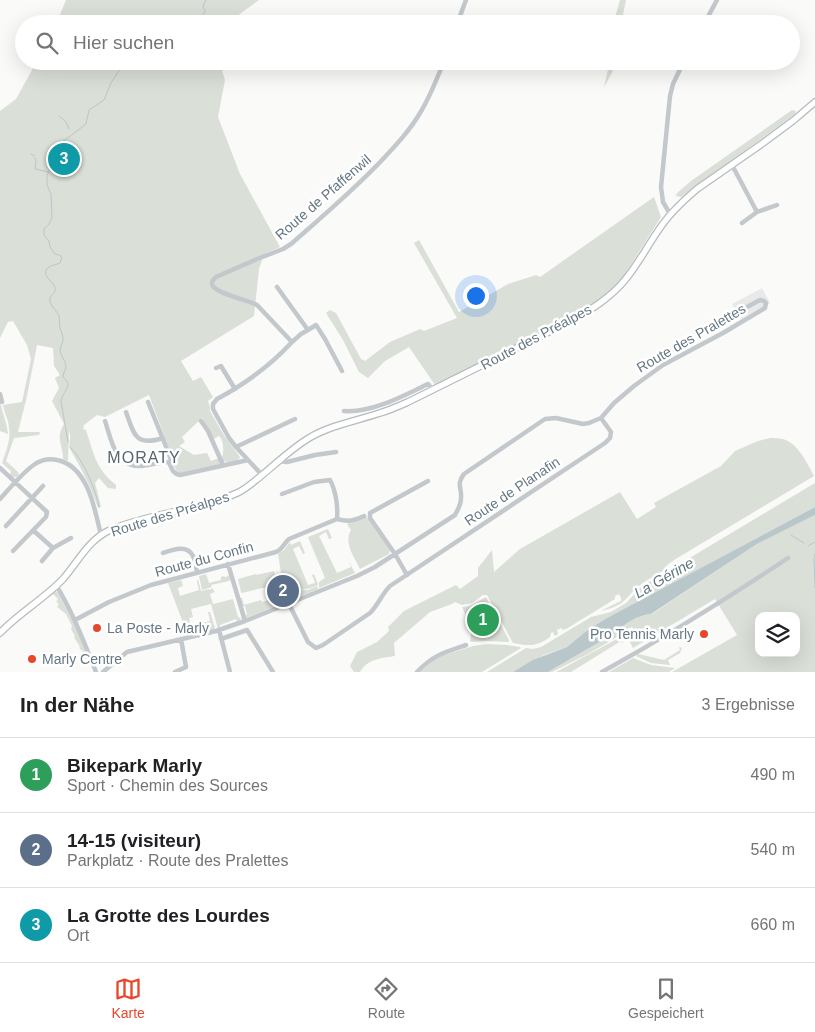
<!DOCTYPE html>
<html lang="de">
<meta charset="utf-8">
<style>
:root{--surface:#fff;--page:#f2f2f2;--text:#202124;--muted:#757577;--line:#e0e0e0;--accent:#e6482c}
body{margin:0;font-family:Helvetica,sans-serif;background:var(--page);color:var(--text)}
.controls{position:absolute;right:15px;bottom:15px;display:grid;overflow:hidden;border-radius:10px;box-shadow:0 5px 20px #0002}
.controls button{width:45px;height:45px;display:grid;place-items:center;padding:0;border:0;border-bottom:1px solid var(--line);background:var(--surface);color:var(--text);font:25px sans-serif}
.you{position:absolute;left:475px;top:295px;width:18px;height:18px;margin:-12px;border:4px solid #fff;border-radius:50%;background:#1a73e8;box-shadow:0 0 0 8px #1a73e833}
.badge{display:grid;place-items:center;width:32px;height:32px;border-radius:50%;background:var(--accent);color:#fff;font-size:16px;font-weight:700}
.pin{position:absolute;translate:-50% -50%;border:2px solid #fff;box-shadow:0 1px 5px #0006}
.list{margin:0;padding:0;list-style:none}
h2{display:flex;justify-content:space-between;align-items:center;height:65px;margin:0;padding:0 20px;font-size:21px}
h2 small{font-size:16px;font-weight:400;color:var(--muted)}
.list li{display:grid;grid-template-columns:32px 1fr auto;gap:15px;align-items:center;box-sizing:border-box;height:75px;padding:0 20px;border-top:1px solid var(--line)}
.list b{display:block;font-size:19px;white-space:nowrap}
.list p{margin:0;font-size:16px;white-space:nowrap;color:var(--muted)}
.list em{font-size:16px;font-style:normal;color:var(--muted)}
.icon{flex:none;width:28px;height:28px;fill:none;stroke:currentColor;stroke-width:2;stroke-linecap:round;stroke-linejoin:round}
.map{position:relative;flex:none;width:815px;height:672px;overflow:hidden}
.search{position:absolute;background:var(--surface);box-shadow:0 5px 20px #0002;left:15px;right:15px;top:15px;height:55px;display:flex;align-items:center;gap:12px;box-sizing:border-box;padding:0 18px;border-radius:28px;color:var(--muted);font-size:19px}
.sheet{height:290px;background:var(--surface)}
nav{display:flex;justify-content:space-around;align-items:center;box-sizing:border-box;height:70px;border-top:1px solid var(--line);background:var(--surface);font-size:14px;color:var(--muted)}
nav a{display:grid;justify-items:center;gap:2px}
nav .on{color:var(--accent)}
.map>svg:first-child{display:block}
</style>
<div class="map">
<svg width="815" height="672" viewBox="0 0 815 672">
<rect width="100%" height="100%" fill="#fafaf8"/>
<path fill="#e8eae9" d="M762,288L770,303L740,319L732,304Z"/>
<path fill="#dadfd7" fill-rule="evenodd" d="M66,0H259L226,24H56Z
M620,0H626L621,24H616V14Z
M37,61H219L225,80L218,117L240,174L280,247L264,254L259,269L254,316L181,361L193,381L201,377L213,397L208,401L210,407V411L225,437L240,457C238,462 229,463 223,461L222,457C224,451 224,441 219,436L214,439L202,418L182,437L185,442L179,446L194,455L207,453L211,461L219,458L220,464L179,473L177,472L172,462L173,459L149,395L105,417L97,415L84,425L83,429L86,430C94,454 95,468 116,485V489L108,488L99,478L95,483L101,506L99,508H98C91,487 81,468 70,449C68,443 72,437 69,431L68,461L63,459C63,444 55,438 64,424L52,401L59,388L55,378L60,375L54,366L53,348L37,345L27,396L18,432H40L39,435L14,438L6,461L18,472L19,475C16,478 13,478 10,475L11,471L2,463C6,451 11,440 9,428C9,420 4,413 3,405L22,402L31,359L27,345L13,321L8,322L0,338V111L16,99Z
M610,61H615L612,73L604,87Z
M792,110L796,111L795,114C757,143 718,169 681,197L676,196L677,193L691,181Z
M654,197L661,217L622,279L598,301L520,344L435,385L409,347L385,361L368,378L359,372L343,340L326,313L330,310L336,313L361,359L365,361L390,342L420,329L424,331L457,318L414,243L419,240L459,312L508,284L536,275L540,277Z
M0,401C2,412 7,423 8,434L0,431Z
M770,438C774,438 779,438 783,439C798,443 807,463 814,476L674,560L666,566L663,571L644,582L636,588L626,599L620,604L612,608L600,611L621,601V598L619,594L615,596V599L566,629L563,630L561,628L557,630L558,634L555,636L553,632L551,633L550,637C537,647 528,646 513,643L487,595H483L472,603L462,605L455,602L452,604L430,612L394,643L395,656C382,658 367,659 360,672H354L350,666L357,652L377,642L389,631L388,627L404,611L456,585L460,589L478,576V568L492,550L494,572L520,549L620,492L637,519L656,507L654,503L721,466L735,451L758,441Z
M815,483V507L605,619L585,632L567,647L544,655L516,671L513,672H487L526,648L533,649L541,647L591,617L611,612L626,603L641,587Z
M815,515V672H672L737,635L715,599L633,648L630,642L632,638L629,632L633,629L632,627L618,633L619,636L588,654L552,672H548L615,633C624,624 638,615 652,614L757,544ZM759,616H796V653H759Z
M366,516L390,550L389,554L360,569C355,558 343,543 351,530L347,524Z
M328,529L332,538L329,539L326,532L319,536L337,573L351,567L348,560L355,573L319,588V582L325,578L308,537Z
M300,541L305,553L303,554L299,546L293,549L308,585L315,583L312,575L314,574L318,584V585L308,589H298L308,590L317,586L318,589L284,603V602L287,601L283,582L277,583L279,593L277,589L275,590L274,589L277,587L274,588V586L265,588H262L242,593L241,592L238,579L256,574V575L274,571L275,575L281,573L278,554L284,550L290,542L291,545Z
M206,574L209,583L221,580V577L224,576L225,577L228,576L227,575L229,576L231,579L229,581L211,585L212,587L202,590L199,576Z
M198,579L201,591L209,589L210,590L212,588L215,592L210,594L213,604L233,599L238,617L241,618L240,620L237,622L236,619L220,625V628L218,629L211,604L191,609L193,617L189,618L191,626L210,621L208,612H210L215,628L214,630L188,636L168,583L181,580L183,586L178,588L180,596L199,590L197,582Z
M55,591L58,593L77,630L89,661L85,658L86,657V654L79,648L80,647L74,637L75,636L71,629L72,626L66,614L57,607L59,604L56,602L58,599L53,594L49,597L48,596Z
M279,597L281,604L246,618L244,616L247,615L245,606L241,607L239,598H242L244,605L261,600L262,602Z
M486,597L509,640V642L487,641L472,642L470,641L472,629L462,607L470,606Z
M619,638H620L623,643H622L621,641L571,672H556Z
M487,644L507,645L520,647L521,648L482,672H420L435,658L473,646Z
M679,647L682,648L680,653L668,660L670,665L651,663L636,656L638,654L664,660L680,650Z
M633,658L651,665L675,668L669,672H609Z"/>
<path fill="#b9c7ca" d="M815,507V515L757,544L651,614C638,615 624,624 615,633L548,672H513L533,660L567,647L585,632L605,619Z"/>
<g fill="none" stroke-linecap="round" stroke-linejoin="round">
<path stroke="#b9c7ca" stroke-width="1" d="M176,24C189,17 198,27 205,11L203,6L206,0
M59,116L66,122L69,129
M31,154L34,156
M35,158L36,161L35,169L48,172
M68,442L61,401C63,390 74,387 63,377C63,373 66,369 66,366C65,360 61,356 60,351C60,346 63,344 63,339C63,334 61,332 60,328C59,324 60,319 59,316C56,309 49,306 50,298C51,295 53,294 55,292C55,288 56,288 53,284C49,279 41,273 49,267C52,265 56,265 60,263L62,257L59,255L55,254L50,247L49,241L44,235V229L49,224L52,218L51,194L47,185V175L51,168V158L52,154L61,143L86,124L89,110L104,100L111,83L125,61
M70,447C83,459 96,490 99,507
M791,535L804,543
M808,546L815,542
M815,554L814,558L815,588"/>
<g stroke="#b5bbbe" stroke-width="8">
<path id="major" d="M0,633C19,613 44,599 63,579C78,562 88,540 110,530C150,513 197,511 237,493C244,490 250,485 256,480C274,466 289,450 309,438C331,425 356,421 380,413C390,410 399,406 408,402L573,320C592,309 611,297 625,280C639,263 649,243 662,225C672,211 684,200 697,189L763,143L794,120L815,102"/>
</g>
<path stroke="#c3c8cc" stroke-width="4.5" d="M457,24L466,0
M704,24L717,0
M732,165L757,212
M670,214L663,202L661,187L670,96L673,84L684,61
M742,223L757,212L777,205
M277,287L308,330L301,334L292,342
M308,330L316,325L325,339L342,371
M216,368L221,366L235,389
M0,394L2,402
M148,402L169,454L171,460L169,462
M344,411C372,413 403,396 428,384L433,390
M126,412C134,434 135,447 163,438
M105,421C112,441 114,467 142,466C151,465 160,462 169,462C172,469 172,473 180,475L248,460
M201,421L208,431L223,465
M236,447L295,419
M279,461L287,462L315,455L336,452
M0,468L47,512L46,517L43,520L13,551
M262,475L236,447L229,438L213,409V404L217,399C245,384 270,366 292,342L257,305C248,300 213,293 212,284C212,280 214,279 216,277L257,259L283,249L291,244C323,216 355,189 384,158C397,144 410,130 420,113C430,97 437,79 444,61
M0,499C10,488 23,472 35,464C43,459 52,458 61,461C89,470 95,511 101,535
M337,519C348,522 353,521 364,516
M6,526L43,486
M34,531L53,548L42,561
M53,548L71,538
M163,553C172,550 187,544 193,556C195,560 196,567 197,572
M228,564L245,621
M407,575L395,554L370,518V513L428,481
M56,585C73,613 84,642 96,672
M289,604L308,642L316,648L323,645L370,613C378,605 382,594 390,586L605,443L610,438L611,432L601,418
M75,620L109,602L151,585L276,552C283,549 284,543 289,539L337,519C338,507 336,491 330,480L314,482L282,494
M219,630L230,672
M221,639L247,630L273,672
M103,672L127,652L216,631L245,621L357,576L375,567L455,515C458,509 461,505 461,498C462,488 456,484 464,474L545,419L556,418L583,424L589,423L601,418L614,403L634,386L663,365L723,333L765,308L766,303L764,301L760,300L747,307
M175,672L186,667L181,639
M417,672C433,655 445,652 466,645
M602,672C665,637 728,598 788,558"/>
<use href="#major" stroke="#fff" stroke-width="5.5"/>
</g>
<g fill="#e6482c" stroke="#fff" stroke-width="2">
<circle cx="97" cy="628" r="5"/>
<circle cx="704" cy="634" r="5"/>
<circle cx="32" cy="659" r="5"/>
</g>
<g text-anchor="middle" stroke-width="5" stroke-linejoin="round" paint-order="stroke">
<g font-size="14" fill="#657883" stroke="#fff">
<text transform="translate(323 197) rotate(-41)" y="5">Route de Pfaffenwil</text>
<text transform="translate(536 337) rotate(-28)" y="5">Route des Préalpes</text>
<text transform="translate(691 338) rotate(-30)" y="5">Route des Pralettes</text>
<text transform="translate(512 491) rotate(-34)" y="5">Route de Planafin</text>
<text transform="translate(170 514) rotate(-17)" y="5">Route des Préalpes</text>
<text transform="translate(204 559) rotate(-15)" y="5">Route du Confin</text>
</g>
<g font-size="14" fill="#657883" stroke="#fff" text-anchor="start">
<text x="107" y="633">La Poste - Marly</text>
<text x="694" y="639" text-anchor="end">Pro Tennis Marly</text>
<text x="42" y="664">Marly Centre</text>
</g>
<g font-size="15" font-style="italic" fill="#60777c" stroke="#fff">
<text transform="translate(664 578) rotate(-30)" y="5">La Gérine</text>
</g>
<g font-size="16" letter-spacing="1" fill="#57666e" stroke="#fff">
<text x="144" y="463">MORATY</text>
</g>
</g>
</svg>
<div class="controls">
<button><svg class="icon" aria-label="layers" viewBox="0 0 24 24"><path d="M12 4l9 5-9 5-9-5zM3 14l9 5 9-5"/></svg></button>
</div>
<div class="you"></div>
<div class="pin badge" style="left:483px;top:620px;background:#2e9e5b">1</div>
<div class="pin badge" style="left:283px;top:591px;background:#5c6f8a">2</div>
<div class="pin badge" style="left:64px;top:159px;background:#0f9aa8">3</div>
<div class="search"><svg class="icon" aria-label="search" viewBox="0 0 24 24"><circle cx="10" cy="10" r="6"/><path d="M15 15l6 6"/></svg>Hier suchen</div>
</div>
<section class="sheet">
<h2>In der Nähe<small>3 Ergebnisse</small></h2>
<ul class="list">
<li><span class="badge" style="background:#2e9e5b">1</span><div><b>Bikepark Marly</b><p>Sport · Chemin des Sources</p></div><em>490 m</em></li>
<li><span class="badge" style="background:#5c6f8a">2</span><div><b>14-15 (visiteur)</b><p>Parkplatz · Route des Pralettes</p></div><em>540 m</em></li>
<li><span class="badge" style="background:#0f9aa8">3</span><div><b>La Grotte des Lourdes</b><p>Ort</p></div><em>660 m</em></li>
</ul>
</section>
<nav>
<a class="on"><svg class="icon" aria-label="map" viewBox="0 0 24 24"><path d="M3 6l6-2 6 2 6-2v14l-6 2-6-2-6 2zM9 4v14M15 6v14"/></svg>Karte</a>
<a><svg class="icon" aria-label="directions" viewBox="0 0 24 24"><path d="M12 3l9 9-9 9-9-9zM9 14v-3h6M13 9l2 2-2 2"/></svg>Route</a>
<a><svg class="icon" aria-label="saved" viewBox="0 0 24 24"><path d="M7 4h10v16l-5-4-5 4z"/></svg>Gespeichert</a>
</nav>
